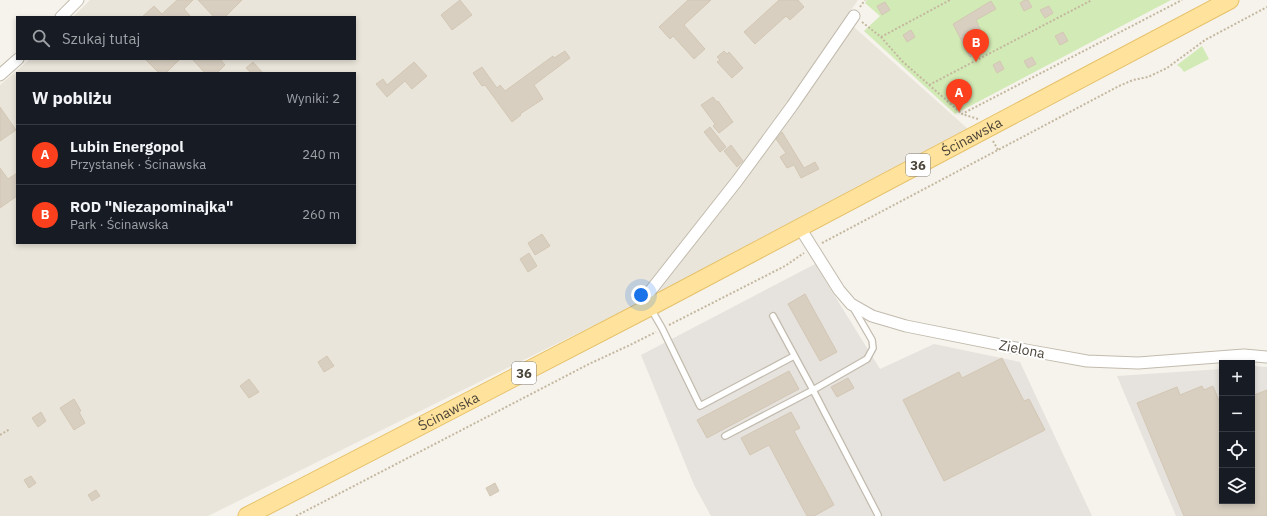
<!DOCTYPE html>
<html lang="pl">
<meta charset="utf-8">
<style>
:root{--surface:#171b24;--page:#20242c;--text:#f1f3f6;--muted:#9ea1a6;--line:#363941;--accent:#fc3f1d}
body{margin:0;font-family:"IBM Plex Sans",sans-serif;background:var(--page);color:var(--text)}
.controls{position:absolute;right:12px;bottom:12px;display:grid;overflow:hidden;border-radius:0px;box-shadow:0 2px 6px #0003}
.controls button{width:36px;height:36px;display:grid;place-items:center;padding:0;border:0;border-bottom:1px solid var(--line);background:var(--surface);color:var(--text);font:20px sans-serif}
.you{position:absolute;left:641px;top:295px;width:14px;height:14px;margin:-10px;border:3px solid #fff;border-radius:50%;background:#1a73e8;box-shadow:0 0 0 6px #1a73e833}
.badge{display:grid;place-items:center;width:26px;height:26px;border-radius:50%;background:var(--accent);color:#fff;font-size:13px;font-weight:700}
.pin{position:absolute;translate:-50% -33px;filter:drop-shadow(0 1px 2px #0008)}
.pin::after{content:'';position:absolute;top:21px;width:14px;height:12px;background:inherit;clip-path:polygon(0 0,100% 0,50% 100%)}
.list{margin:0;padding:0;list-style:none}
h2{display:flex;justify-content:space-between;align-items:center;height:52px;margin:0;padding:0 16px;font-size:17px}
h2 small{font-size:13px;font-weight:400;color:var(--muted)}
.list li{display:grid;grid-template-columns:26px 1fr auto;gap:12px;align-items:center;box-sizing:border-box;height:60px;padding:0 16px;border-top:1px solid var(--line)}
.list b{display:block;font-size:15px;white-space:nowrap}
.list p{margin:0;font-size:13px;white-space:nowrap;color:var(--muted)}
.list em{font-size:13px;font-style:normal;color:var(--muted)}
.icon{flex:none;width:22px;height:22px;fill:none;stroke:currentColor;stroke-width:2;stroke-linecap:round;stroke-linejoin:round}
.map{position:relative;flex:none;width:1267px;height:516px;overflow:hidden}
.search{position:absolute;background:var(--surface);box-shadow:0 2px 6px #0003;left:16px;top:16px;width:340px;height:44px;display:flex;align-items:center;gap:10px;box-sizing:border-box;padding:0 14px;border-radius:0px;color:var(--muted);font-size:15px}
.panel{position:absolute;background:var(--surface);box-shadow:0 2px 6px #0003;left:16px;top:72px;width:340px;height:172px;border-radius:0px}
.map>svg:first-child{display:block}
</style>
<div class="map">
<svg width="1267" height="516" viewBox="0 0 1267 516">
<rect width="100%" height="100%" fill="#f6f3ec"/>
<path fill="#eae5da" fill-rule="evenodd" d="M90,0H858L845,19L968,129L655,295L208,516H0V85L30,59H355V17H73ZM17,73H355V243H17Z"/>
<path fill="#e6e2dd" d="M815,264L880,369L934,344L1020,362L1092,516H711L694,485L641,355Z
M1252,366L1267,367V516H1176L1117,376L1222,369V501H1252Z"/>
<path fill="#d2eab5" d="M867,0H1171L955,114L864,31L880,16L865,3Z
M1202,46L1209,59L1184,72L1181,68L1177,65Z"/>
<path fill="#d8cfc1" stroke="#d3c7b4" d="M177,0H193L184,9L191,17H142L154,6L162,14Z
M198,0H242L225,17H214Z
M460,0L472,15L452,30L441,15Z
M688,0H711L684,25L705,49L694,59L673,36L670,39L659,27Z
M779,0H798L804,7L790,20L786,16L755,44L744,32Z
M1025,0H1028L1032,7L1024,11L1020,3Z
M991,1L996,9L976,20L981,31L969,37L977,53L970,57L953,24Z
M885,2L890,10L882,15L877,6Z
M1049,6L1053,13L1045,18L1040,10Z
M911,30L915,37L907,42L903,35Z
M1063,32L1068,41L1060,45L1055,36Z
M565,51L570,58L534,85L543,99L520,114L521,115L512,122L485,85L482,86L473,73L482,67L497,88L500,85L505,91L553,56L554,58Z
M724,51L727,54L729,52L743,68L732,78L717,62L720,60L717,57Z
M1032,57L1036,64L1028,68L1024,61Z
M145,59H180L166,73H159Z
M192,59H220L225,65L217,73H205Z
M1000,61L1004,69L997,73L993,65Z
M253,62L263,73H251L246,68Z
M414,62L427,76L412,89L405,81L387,97L376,84L383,79L387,85Z
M713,97L717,102L718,101L733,122L719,133L713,126L715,124L701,105Z
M0,107L16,130L0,141Z
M710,127L726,147L720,152L704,132Z
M782,132L804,168L815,162L819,169L801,178L794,165L787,168L780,157L786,153L776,139Z
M731,145L743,161L737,167L724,151Z
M0,168L8,179L17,173V196L0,208Z
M542,234L550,246L535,255L528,243Z
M529,253L537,266L528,272L520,259Z
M805,294L837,352L820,361L788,304Z
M327,356L334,366L324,372L318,362Z
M1002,358L1024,401L1029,399L1045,430L944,481L903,400L959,372L962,378Z
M789,371L799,389L707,438L697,420Z
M848,378L854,388L837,397L831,387Z
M249,379L259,392L249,398L240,386Z
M1202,386L1204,390L1213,386L1222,408V501H1252V396L1267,390V516H1184L1137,403L1177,387L1180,395Z
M74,399L81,411L79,412L85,423L74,430L60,408Z
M41,412L46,421L38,427L32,418Z
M791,412L800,428L794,431L834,505L814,516H807L769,445L750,455L741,438Z
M31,476L36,483L29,488L24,480Z
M495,483L499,491L490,496L486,488Z
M96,490L100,496L92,501L88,495Z"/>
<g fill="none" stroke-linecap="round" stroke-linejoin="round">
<g stroke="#c2bbae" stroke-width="8">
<path id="service" d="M651,309L662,328L700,406L794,356
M773,316L813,390L878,515
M725,436L813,390L867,359L873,348L872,340L854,309"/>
</g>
<g stroke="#c2bbae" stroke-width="13">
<path id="minor" d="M61,17L78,0
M0,75L18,59
M800,228L839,290L851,304L872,316L906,326L1026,350L1087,361L1138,363L1244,355L1267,357
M644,299L737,181L792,106L854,16"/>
</g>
<g stroke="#e6c16a" stroke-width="19">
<g id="primary">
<path id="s1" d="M247,516L650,307L1230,0"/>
</g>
</g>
<path stroke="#c4b79f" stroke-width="2" stroke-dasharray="2 2" stroke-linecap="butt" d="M860,7L865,0
M862,22L881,37L902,61L962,114
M881,37L950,0
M929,85L1092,0
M978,119L962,114L1182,0
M993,141L998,150
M822,243L1119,86L1133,80L1148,77L1167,68L1205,40L1267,7
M669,325L785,266L804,253
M0,435L10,429
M296,516L589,364L630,345L656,332"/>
<use href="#service" stroke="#fff" stroke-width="5.5"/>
<use href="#minor" stroke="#fff" stroke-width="11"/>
<use href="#primary" stroke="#ffe39c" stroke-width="17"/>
</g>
<g text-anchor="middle" stroke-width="4" stroke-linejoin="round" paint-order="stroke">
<g fill="#fff" stroke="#817c74" stroke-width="1">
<rect x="906" y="154" width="24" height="22" rx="3"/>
<rect x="512" y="362" width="24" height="22" rx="3"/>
</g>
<g font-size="13" font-weight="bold" fill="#4b4439">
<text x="918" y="170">36</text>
<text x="524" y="378">36</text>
</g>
<g font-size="14" fill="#4b4439" stroke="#fff">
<text dy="5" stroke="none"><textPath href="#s1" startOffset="818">Ścinawska</textPath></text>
<text transform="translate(1022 349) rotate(11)" y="5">Zielona</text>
<text dy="5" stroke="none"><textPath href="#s1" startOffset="227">Ścinawska</textPath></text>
</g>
</g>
</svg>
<div class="controls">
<button>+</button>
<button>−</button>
<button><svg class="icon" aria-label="locate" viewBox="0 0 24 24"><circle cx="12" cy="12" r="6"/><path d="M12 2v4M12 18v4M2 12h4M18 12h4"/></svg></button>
<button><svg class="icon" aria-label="layers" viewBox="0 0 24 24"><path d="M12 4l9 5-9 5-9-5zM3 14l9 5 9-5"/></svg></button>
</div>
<div class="you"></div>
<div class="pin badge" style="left:959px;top:112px">A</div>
<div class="pin badge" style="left:976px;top:62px">B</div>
<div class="search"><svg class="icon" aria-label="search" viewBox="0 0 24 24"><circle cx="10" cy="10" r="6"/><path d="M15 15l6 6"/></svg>Szukaj tutaj</div>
<section class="panel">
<h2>W pobliżu<small>Wyniki: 2</small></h2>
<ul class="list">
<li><span class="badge">A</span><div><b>Lubin Energopol</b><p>Przystanek · Ścinawska</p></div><em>240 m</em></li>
<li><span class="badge">B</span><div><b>ROD &quot;Niezapominajka&quot;</b><p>Park · Ścinawska</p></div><em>260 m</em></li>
</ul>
</section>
</div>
